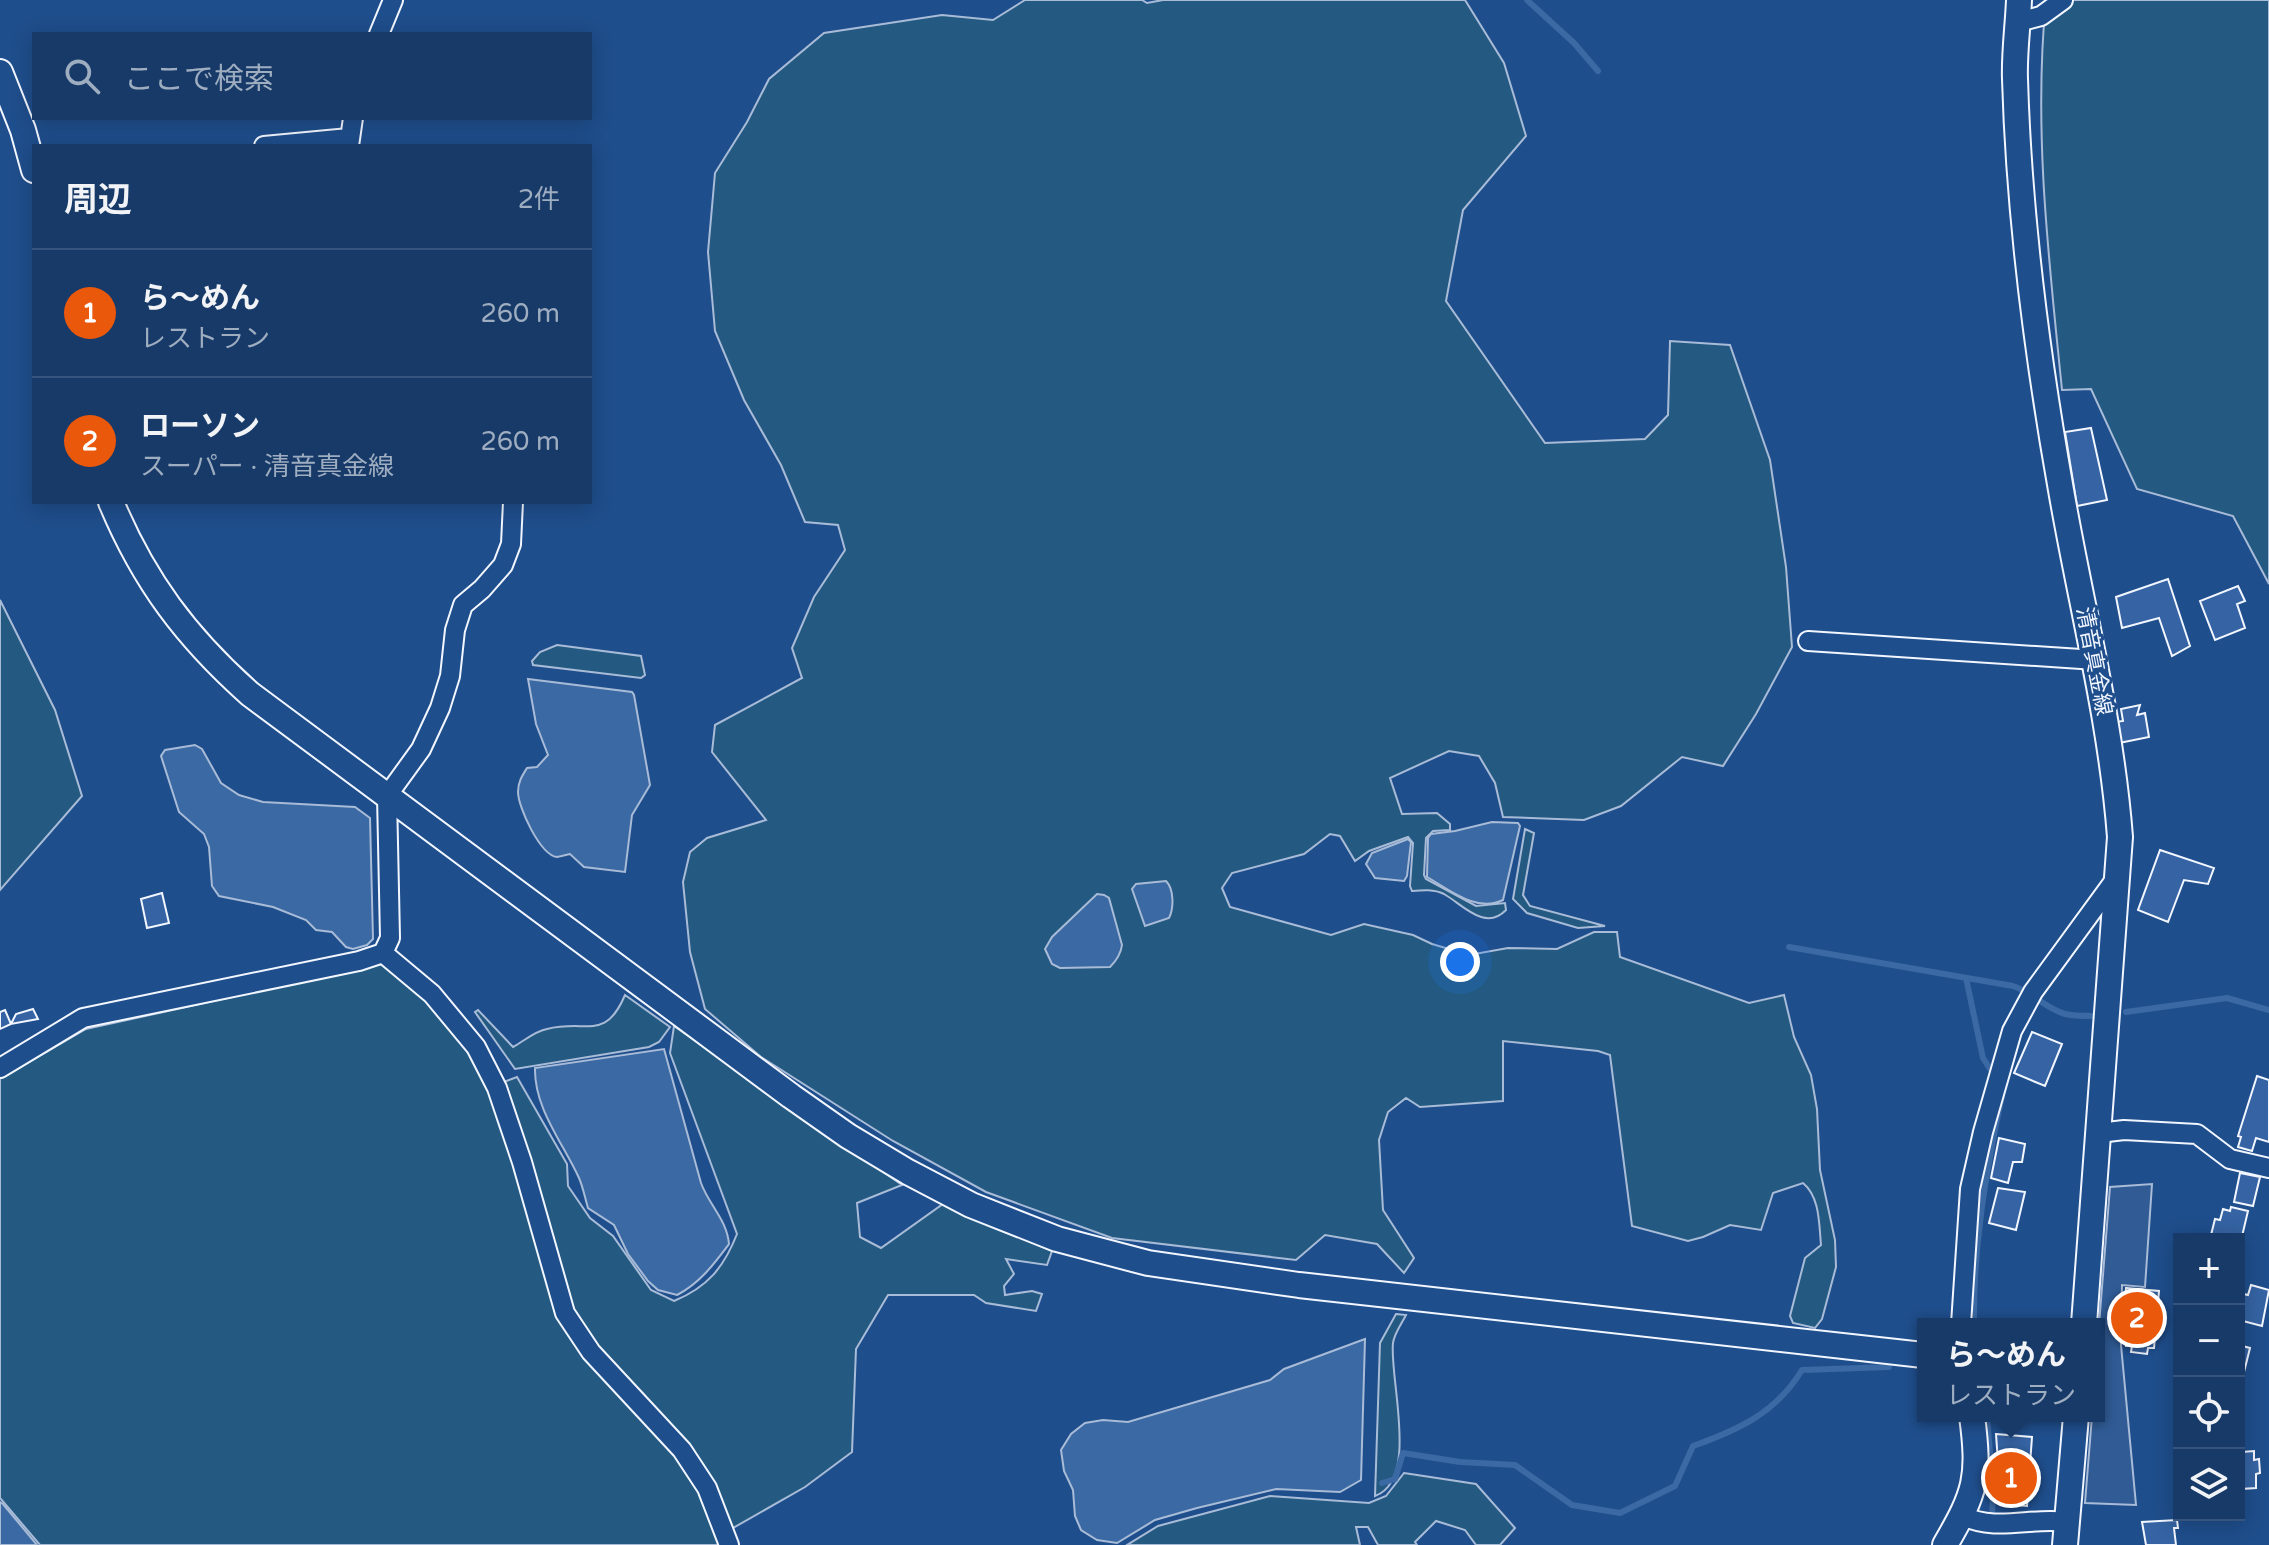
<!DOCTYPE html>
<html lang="ja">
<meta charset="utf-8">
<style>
:root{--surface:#173a69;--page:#244571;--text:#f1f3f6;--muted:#9eadc0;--line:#36547d;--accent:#ea580c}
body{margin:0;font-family:"Varela Round","Noto Sans JP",sans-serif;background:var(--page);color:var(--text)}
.controls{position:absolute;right:24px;bottom:24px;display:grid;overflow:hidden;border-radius:0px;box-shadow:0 4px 20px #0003}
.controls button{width:72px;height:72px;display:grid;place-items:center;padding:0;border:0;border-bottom:2px solid var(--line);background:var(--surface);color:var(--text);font:40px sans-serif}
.you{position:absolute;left:1460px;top:962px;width:28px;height:28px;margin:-20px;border:6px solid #fff;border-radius:50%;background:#1a73e8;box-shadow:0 0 0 12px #1a73e833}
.badge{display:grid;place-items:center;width:52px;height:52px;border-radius:50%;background:var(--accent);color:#fff;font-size:26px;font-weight:700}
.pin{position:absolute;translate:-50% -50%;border:4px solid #fff;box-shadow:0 2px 8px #0006}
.popup{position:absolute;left:1917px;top:1318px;width:188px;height:104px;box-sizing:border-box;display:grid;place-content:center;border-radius:0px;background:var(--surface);filter:drop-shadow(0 2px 6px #0005);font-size:26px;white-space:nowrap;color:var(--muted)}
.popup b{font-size:30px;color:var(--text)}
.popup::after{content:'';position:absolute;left:50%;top:100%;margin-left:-16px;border:16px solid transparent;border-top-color:var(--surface)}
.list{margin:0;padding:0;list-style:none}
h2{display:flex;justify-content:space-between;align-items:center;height:104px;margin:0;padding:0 32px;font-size:34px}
h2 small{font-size:26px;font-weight:400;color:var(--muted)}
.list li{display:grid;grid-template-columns:52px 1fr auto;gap:24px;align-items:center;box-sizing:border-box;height:128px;padding:0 32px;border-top:2px solid var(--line)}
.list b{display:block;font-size:30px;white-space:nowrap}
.list p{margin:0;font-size:26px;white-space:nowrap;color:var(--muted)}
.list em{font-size:26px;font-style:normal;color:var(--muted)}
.icon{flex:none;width:44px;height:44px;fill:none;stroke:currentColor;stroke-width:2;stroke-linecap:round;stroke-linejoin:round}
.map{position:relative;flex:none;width:2269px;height:1545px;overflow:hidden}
.search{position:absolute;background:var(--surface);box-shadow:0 4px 20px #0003;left:32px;top:32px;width:560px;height:88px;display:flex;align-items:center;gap:20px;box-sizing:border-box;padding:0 28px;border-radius:0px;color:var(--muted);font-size:30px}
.panel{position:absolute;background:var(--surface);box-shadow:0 4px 20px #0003;left:32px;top:144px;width:560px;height:360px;border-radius:0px}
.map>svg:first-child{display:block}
</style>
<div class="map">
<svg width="2269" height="1545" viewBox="0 0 2269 1545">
<rect width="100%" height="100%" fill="#1f4e8c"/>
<path fill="#245a82" stroke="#a8bbd7" stroke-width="2" d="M1025,0H1142L1147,3L1163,0H1465L1504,63L1526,136L1463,210L1446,301L1545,443L1645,439L1668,415L1670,341L1730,345L1770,460L1786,567L1792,647L1756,714L1723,766L1682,757L1621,806L1584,820L1503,817L1495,783L1479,756L1449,751L1390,778L1402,814L1437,813L1450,824V830L1433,831L1426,838L1424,875L1426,879L1476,906L1505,903L1506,910C1485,932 1462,904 1444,894C1434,889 1423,890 1412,891L1410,886L1413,843L1408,837L1369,851L1355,861L1340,836L1330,834L1304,854L1232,873L1222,888L1230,907L1331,935L1364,924L1413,935L1432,944L1469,955L1508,948L1557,949L1594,932H1617L1620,957L1749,1003L1784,995L1794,1037L1811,1075L1817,1109L1820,1170L1835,1240L1836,1267L1822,1319L1815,1328L1793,1323L1790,1316L1805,1258L1821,1245C1819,1224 1820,1197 1803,1183L1773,1193L1761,1230L1730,1225L1703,1237L1688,1241L1632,1226L1610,1055L1598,1051L1503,1041V1101L1420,1107L1406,1098L1388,1112L1379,1140L1383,1210L1414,1258L1404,1273L1377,1244L1325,1235L1296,1260L1112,1238L986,1192L893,1141L761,1057L705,1009L690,952L683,882L690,852L707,838L766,820L712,752L715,725L802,678L792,648L814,597L845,550L838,525L805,522L781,465L744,400L715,331L708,252L715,173L747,122L769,79L824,33L942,15L993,20Z
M2046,0H2269V584L2233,516L2137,489L2091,389L2062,390C2049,261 2033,129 2046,0Z
M0,600L55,710L82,796L0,890Z
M557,645L641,656L645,675L641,678L533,665L532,661L540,652Z
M1525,829L1534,833L1523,895L1530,906L1605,926L1578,928L1527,913L1513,899Z
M382,964L423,998L468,1048L488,1088L517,1077L567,1164L568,1186L590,1218L613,1236L651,1290L674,1301C708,1287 724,1267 737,1234L670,1053L674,1026L902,1185L857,1203L860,1237L881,1248L943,1204L1052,1251L1047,1265L1006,1259L1014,1274L1004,1286L1005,1295L1032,1291L1042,1294L1036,1311L986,1303L974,1295H888L856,1349L852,1452L805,1487L719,1536L722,1545H40L0,1498V1079L86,1029Z
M625,995L670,1027L659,1042L649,1047L515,1069L475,1012L478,1010L513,1047C524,1041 535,1031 547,1029C587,1019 605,1042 625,995Z
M1396,1314L1406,1315C1402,1323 1394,1334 1393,1343C1389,1378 1420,1480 1375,1496L1380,1343Z
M1404,1473L1476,1484L1515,1528L1500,1545H1476L1465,1530L1436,1521L1415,1542L1417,1545H1378L1368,1527H1356L1360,1545H1127L1158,1526L1270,1496L1369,1503L1386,1496Z"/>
<path fill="#305b95" stroke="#a8bbd7" stroke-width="2" d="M2152,1184L2145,1287L2122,1285L2121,1345L2136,1505L2085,1503L2092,1416H2099V1325L2110,1187Z"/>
<path fill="#3b69a3" stroke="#a8bbd7" stroke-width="2" d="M528,679L632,692L634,695L650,785L632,815L625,872L584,867L570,854C570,854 558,857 557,857C540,855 518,807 518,792C518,782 522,776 527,768L537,767L548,755L536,724Z
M195,745L202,749L221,783L239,795L263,802L355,807L370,818L373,939L367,945L353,949L346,947L332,932L316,930L306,920L273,907L219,896L212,886L209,847L204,834L179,812L161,756L165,750Z
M1492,822L1518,823L1520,826L1503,900C1477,913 1450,890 1427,877L1428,838L1431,834L1455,831Z
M1408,839L1411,842L1407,876L1404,881L1375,878L1366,864L1372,853Z
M1166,881C1174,889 1174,908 1169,918L1145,926L1132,889L1136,884Z
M1097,894L1104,895L1109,898L1122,945C1121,953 1116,961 1110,967L1060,968L1052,964L1045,949L1052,937Z
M664,1049L701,1183C709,1205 727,1220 729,1244C714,1264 700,1283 677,1295L658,1290L648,1281L628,1254L614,1225L588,1208C585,1198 583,1187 579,1178C563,1143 534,1108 535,1068Z
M1365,1339L1361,1480L1340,1492L1276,1489L1197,1508L1155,1520L1117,1543L1097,1540L1081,1530L1075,1516L1073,1490L1064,1471L1061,1450L1071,1434L1085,1423L1103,1420L1128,1422L1270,1380L1284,1369Z
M0,1502L3,1504L37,1545H0Z"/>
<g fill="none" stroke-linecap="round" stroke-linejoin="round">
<path stroke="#3b69a3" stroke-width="6" d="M1527,0L1574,43L1598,71
M1789,947L2013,986C2032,992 2046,1009 2065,1014C2074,1016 2083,1016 2092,1016
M1966,978L1983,1058L1990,1069
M2126,1012L2227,998L2269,1010
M1974,1324C1973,1247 1986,1171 2002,1096
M1987,1416L1993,1489L1992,1520
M1382,1483L1395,1479L1403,1453L1460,1462L1515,1465L1572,1505L1620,1513L1675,1486L1693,1446C1738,1430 1776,1413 1802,1370L1889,1367"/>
</g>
<path fill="#3563a3" stroke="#f2f6ff" stroke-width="2" d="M2091,428L2107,500L2077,506L2065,432Z
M2168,579L2190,646L2172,656L2159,618L2122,628L2116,597Z
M2238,586L2245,601L2237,604L2245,628L2215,640L2200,601Z
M2140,705L2137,715L2145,713L2149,737L2119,743L2115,722L2123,721L2121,709Z
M2160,850L2214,868L2208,884L2184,880L2168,922L2138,910Z
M162,893L169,923L147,928L141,899Z
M33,1009L38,1019L11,1024L16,1014Z
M5,1010L11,1024L0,1029V1012Z
M2032,1032L2062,1044L2045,1086L2014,1073Z
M2257,1076L2269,1080V1142L2256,1138L2252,1151L2238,1147L2241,1137L2238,1136Z
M1999,1138L2025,1144L2022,1162H2013L2008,1183L1991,1178Z
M2240,1173L2260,1177L2253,1206L2234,1202Z
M1998,1188L2025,1192L2016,1230L1989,1223Z
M2231,1207L2248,1211L2239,1249V1239H2210L2215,1219L2220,1220L2223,1209L2230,1211Z
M2251,1285L2269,1290L2262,1326L2239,1320V1293L2248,1295Z
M2126,1288L2159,1291L2154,1348H2148L2147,1354L2131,1352L2132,1346H2126L2127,1334H2122Z
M2239,1345L2250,1348L2242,1380L2239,1379Z
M1996,1434L2032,1437L2027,1506L2001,1504Z
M2241,1449L2242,1452L2254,1451V1460L2259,1459L2260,1473L2256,1474V1488L2241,1489V1495H2239V1450Z
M2177,1520L2178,1528H2174L2176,1545H2146L2142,1522Z"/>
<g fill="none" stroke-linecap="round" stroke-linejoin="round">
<g stroke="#f2f6ff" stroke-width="22">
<path id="street" d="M2018,22L2041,16L2063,0
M379,34L393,0
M264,146L349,138
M349,146L353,118
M1808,641L2096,660
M383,953L432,994L476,1047L497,1088L522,1162L565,1313L591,1352L682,1450L707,1488L729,1545
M0,1068L83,1018L359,961L383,953L390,938L387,796L421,749L440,708L450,676L455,630L463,605L482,589L503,565L511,544L513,502
M2099,1133L2124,1130L2197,1134L2230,1159L2269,1168
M1961,1324L1970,1189L1983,1132L2012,1031L2033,992L2117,877
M1962,1516C1999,1532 2029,1517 2067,1522"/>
</g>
<g stroke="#f2f6ff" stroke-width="28">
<path id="secondary" d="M2019,0C2018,26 2014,53 2015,79C2019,216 2037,355 2061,490C2081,606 2111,719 2120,837L2084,1324
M0,72L23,130L34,170
M111,502C144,581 186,637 250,694L791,1096L848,1136L908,1172L971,1205L1057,1239L1148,1263L1299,1285L1923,1355
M1945,1545C1976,1492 1980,1477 1972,1416
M2065,1545L2076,1416"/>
</g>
<use href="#street" stroke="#1f4e8c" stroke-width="18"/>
<use href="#secondary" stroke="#1f4e8c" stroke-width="24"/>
</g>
<g text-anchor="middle" stroke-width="6" stroke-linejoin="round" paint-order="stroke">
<g font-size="22" fill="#f2f6ff" stroke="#1f4e8c">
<text transform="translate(2095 661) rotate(79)" y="8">清音真金線</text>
</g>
</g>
</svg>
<div class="controls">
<button>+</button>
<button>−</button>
<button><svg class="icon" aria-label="locate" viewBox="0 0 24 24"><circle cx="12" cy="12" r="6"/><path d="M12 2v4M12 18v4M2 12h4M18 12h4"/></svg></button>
<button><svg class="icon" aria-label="layers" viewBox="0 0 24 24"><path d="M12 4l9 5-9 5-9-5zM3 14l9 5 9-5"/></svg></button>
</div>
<div class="you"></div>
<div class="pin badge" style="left:2011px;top:1478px">1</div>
<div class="popup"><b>ら～めん</b>レストラン</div>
<div class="pin badge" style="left:2137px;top:1318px">2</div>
<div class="search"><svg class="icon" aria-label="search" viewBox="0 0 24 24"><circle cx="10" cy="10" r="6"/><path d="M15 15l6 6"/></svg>ここで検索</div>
<section class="panel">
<h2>周辺<small>2件</small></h2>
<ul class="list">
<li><span class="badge">1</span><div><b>ら～めん</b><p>レストラン</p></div><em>260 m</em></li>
<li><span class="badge">2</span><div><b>ローソン</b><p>スーパー · 清音真金線</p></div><em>260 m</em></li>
</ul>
</section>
</div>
